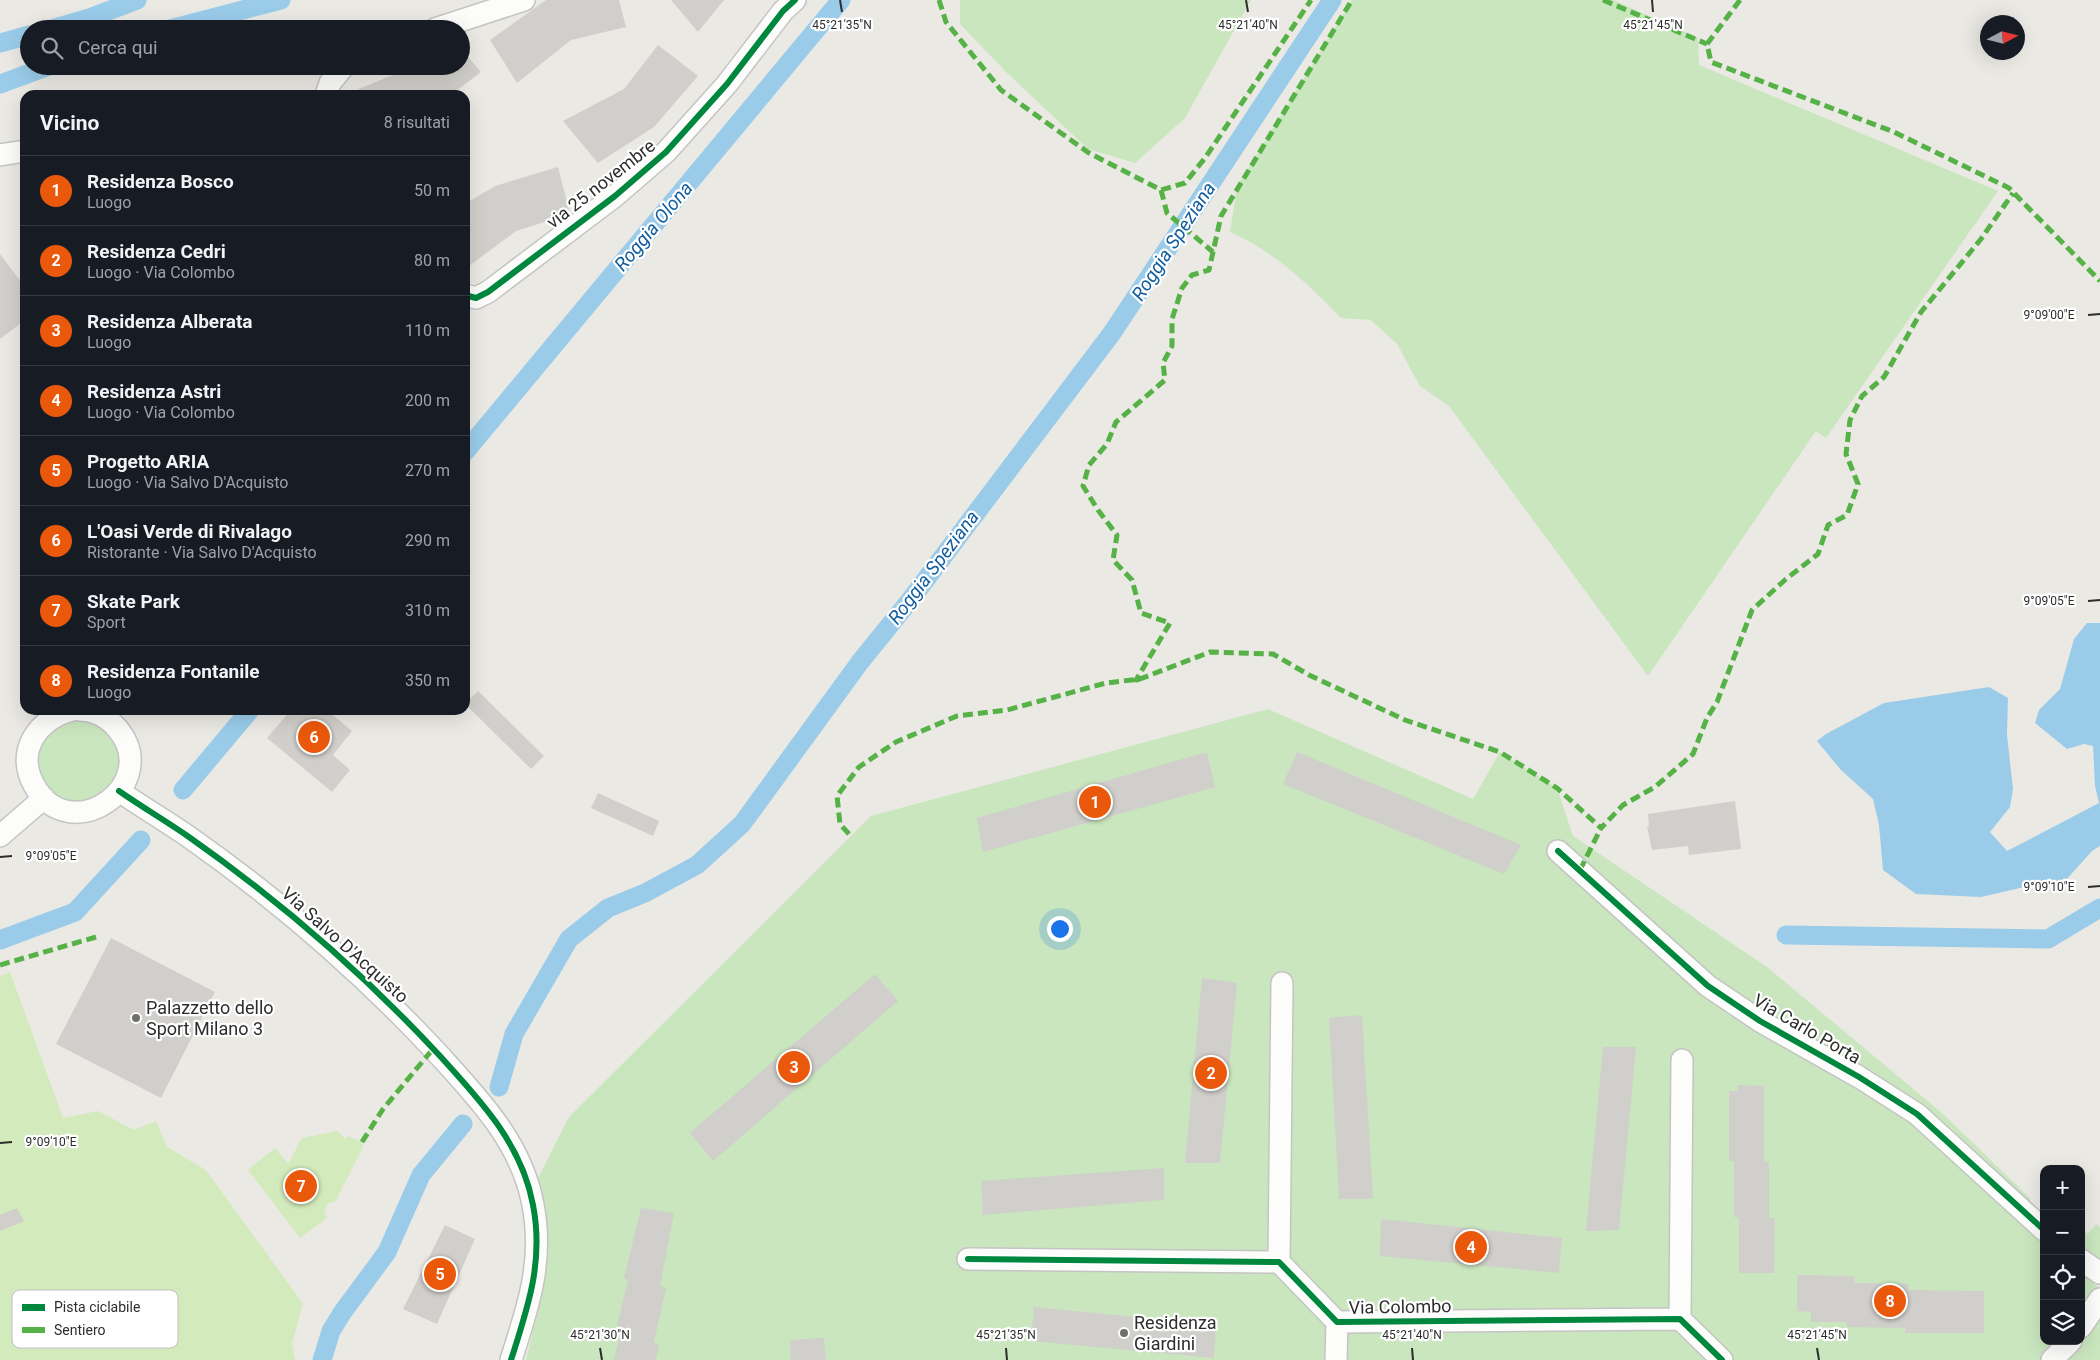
<!DOCTYPE html>
<html lang="it">
<meta charset="utf-8">
<style>
:root{--surface:#171b24;--page:#20242c;--text:#f1f3f6;--muted:#9ea1a6;--line:#363941;--accent:#ea580c}
body{margin:0;font-family:Roboto,sans-serif;background:var(--page);color:var(--text)}
.controls{position:absolute;right:15px;bottom:15px;display:grid;overflow:hidden;border-radius:10px;box-shadow:0 5px 20px #0002}
.controls button{width:45px;height:45px;display:grid;place-items:center;padding:0;border:0;border-bottom:1px solid var(--line);background:var(--surface);color:var(--text);font:25px sans-serif}
.compass{position:absolute;left:1980px;top:15px;width:45px;height:45px;border-radius:50%;background:var(--surface);box-shadow:0 5px 20px #0002;rotate:83deg}
.you{position:absolute;left:1059px;top:928px;width:18px;height:18px;margin:-12px;border:4px solid #fff;border-radius:50%;background:#1a73e8;box-shadow:0 0 0 8px #1a73e833}
.badge{display:grid;place-items:center;width:32px;height:32px;border-radius:50%;background:var(--accent);color:#fff;font-size:16px;font-weight:700}
.pin{position:absolute;translate:-50% -50%;border:2px solid #fff;box-shadow:0 1px 5px #0006}
.list{margin:0;padding:0;list-style:none}
h2{display:flex;justify-content:space-between;align-items:center;height:65px;margin:0;padding:0 20px;font-size:21px}
h2 small{font-size:16px;font-weight:400;color:var(--muted)}
.list li{display:grid;grid-template-columns:32px 1fr auto;gap:15px;align-items:center;box-sizing:border-box;height:70px;padding:0 20px;border-top:1px solid var(--line)}
.list b{display:block;font-size:19px;white-space:nowrap}
.list p{margin:0;font-size:16px;white-space:nowrap;color:var(--muted)}
.list em{font-size:16px;font-style:normal;color:var(--muted)}
.icon{flex:none;width:28px;height:28px;fill:none;stroke:currentColor;stroke-width:2;stroke-linecap:round;stroke-linejoin:round}
.map{position:relative;flex:none;width:2100px;height:1360px;overflow:hidden}
.search{position:absolute;background:var(--surface);box-shadow:0 5px 20px #0002;left:20px;top:20px;width:450px;height:55px;display:flex;align-items:center;gap:12px;box-sizing:border-box;padding:0 18px;border-radius:28px;color:var(--muted);font-size:19px}
.panel{position:absolute;background:var(--surface);box-shadow:0 5px 20px #0002;left:20px;top:90px;width:450px;height:625px;border-radius:15px}
.map>svg:first-child{display:block}
</style>
<div class="map">
<svg width="2100" height="1360" viewBox="0 0 2100 1360">
<rect width="100%" height="100%" fill="#ebe9e4"/>
<path fill="#c9e6be" d="M960,0H1251L1185,118L1135,163L1088,149L1007,73L960,24Z
M1352,0H1613L1698,38L1699,65L1998,191L1826,438L1816,431L1648,676L1449,406L1420,386L1397,344L1371,320L1341,318C1307,283 1275,252 1230,232L1237,187Z
M1268,709L1473,799L1500,752L1557,788L1573,836L1767,967L1942,1113L2030,1198L2037,1235L2044,1240V1341H2081V1273L2100,1289V1360H526L546,1277L536,1182L569,1117L871,816Z
M36 761a42 42 0 1 1 84 0a42 42 0 1 1-84 0Z
M2096,1224L2100,1227V1263L2081,1249V1228L2088,1234Z"/>
<path fill="#d3eabc" d="M10,972L63,1118L98,1111L134,1130L156,1121L167,1147L206,1170L303,1304L292,1343L295,1360H0V976Z
M338,1131L345,1139L348,1136L362,1142L363,1147L335,1202L328,1203L324,1211L327,1218L300,1238L248,1170L275,1148L288,1164L302,1138Z"/>
<path fill="#9accea" d="M2087,623H2100V846L2092,851L2066,880L2037,884L1981,897L1916,894L1883,870L1879,825L1873,799L1840,769L1817,741L1826,734L1884,703L1989,687L2008,698L2007,735L2013,789L2010,807L1990,832L2007,851L2099,803L2095,786L2093,746L2084,744L2067,749L2035,723L2039,710L2060,689L2074,639Z"/>
<g fill="none" stroke-linecap="round" stroke-linejoin="round">
<path stroke="#9accea" stroke-width="19" d="M51,29L92,17L137,0
M170,29L281,0
M0,43L29,35
M0,84L49,66
M465,452L841,0
M183,790L250,710
M1786,935L2048,939L2100,908
M0,940L75,912L141,840
M499,1087L514,1034L569,939L608,908L645,893L697,865L742,824L860,662L911,599L1112,333L1332,0
M322,1360L331,1331L342,1313L387,1252L421,1175L463,1124"/>
</g>
<path fill="#d0cfcb" d="M546,0H619L626,27L571,40L517,83L490,40Z
M671,0H724L698,32Z
M658,45L698,76L654,127L598,163L563,121L624,89Z
M461,49L481,72L451,95H344L405,70L409,66H461Z
M558,167L570,214L516,231L465,269V204L495,186Z
M0,254L25,287V320L0,339Z
M478,691L544,756L531,769L465,704Z
M291,710H327L352,731L333,755L350,770L332,792L267,738Z
M1207,752L1215,787L983,852L977,818Z
M1297,752L1521,845L1504,874L1283,784Z
M598,793L659,821L653,836L591,808Z
M1735,801L1741,849L1689,855L1688,846L1652,850L1647,827H1649L1648,814Z
M111,938L215,992L161,1098L56,1044Z
M875,974L898,1001L713,1161L690,1133Z
M1202,978L1237,983L1220,1163H1185Z
M1362,1015L1373,1199H1339L1329,1018Z
M1603,1047H1636L1619,1230L1586,1231Z
M1738,1085L1764,1086V1162H1769V1218H1775L1774,1273H1739V1217H1734V1161H1729V1091H1738Z
M1164,1168V1200L983,1215L981,1181Z
M17,1208L24,1221L0,1231V1215Z
M641,1208L674,1213L660,1286L666,1288L654,1342L659,1345L656,1360H614L620,1335L615,1333L628,1280L624,1278Z
M1381,1219L1562,1238L1559,1273L1380,1256Z
M445,1225L475,1239L437,1324L403,1309Z
M1797,1275L1854,1276V1283L1909,1284V1290L1984,1291V1333H1905V1328L1847,1327L1846,1322H1811V1312L1797,1311Z
M1034,1307L1216,1325L1214,1358L1031,1341Z
M824,1338L826,1360H791L790,1340Z"/>
<g fill="none" stroke-linecap="round" stroke-linejoin="round">
<g stroke="#c5c4c4" stroke-width="24">
<path id="minor" d="M435,29L524,0
M326,95L330,83L344,66
M0,155L25,151
M465,295L476,298L488,292L615,196L666,152L727,84L783,11L795,0
M72,710C38,719 15,751 34,785C70,851 166,783 116,727C106,716 94,710 79,710
M119,791C142,807 166,821 189,837C280,901 365,975 440,1056C480,1100 522,1144 533,1205C544,1261 528,1307 511,1360
M0,836L44,798
M1558,851L1708,986L1760,1021L1859,1077L1917,1114L2044,1230
M968,1259L1279,1262L1337,1322L1680,1319L1722,1360
M2081,1260L2100,1273
M1279,1262L1282,983
M1680,1319L1682,1060
M2081,1327L2100,1299
M1336,1360L1337,1322
M2052,1360L2071,1341"/>
</g>
<use href="#minor" stroke="#fcfcfb" stroke-width="21"/>
<path stroke="#56b246" stroke-width="5" stroke-dasharray="10 5" stroke-linecap="butt" d="M939,0L946,22L1001,90L1089,153L1161,190L1185,183L1205,158L1311,0
M1603,0L1707,44
M1740,0L1707,44L1711,62L1894,132L2009,188L2100,281
M1161,190L1167,213L1213,252
M1140,679L1136,680L1170,623L1141,613L1132,580L1113,560L1117,535L1098,510L1083,486L1089,465L1107,444L1116,422L1165,380L1163,363L1172,346V319L1182,288L1192,275L1209,270L1221,216L1352,0
M849,834L840,824L837,796L859,767L896,742L957,716L1007,710L1106,683L1140,679L1210,652L1273,654L1309,675L1405,720L1500,752L1557,788L1601,828L1623,805L1655,787L1693,754L1707,718L1717,702L1752,610L1786,579L1818,554L1828,525L1847,515L1858,484L1846,454L1850,420L1862,396L1884,377L1921,312L1981,239L2013,193
M1580,870L1601,828
M0,965L96,937L98,934
M362,1142L383,1109L433,1049"/>
<g stroke="#fff" stroke-width="9">
<path id="cycleway" d="M465,295L476,298L488,292L615,196L666,152L727,84L783,11L795,0
M119,791C142,807 166,821 189,837C280,901 365,975 440,1056C480,1100 522,1144 533,1205C544,1261 528,1307 511,1360
M1558,851L1708,986L1760,1021L1859,1077L1917,1114L2044,1230
M968,1259L1279,1262L1337,1322L1680,1319L1722,1360"/>
</g>
<use href="#cycleway" stroke="#00873e" stroke-width="6"/>
</g>
<path fill="none" stroke="#2d2d2d" stroke-width="2" d="M840,0L842,12M1246,0L1248,12M1652,0L1653,12M2088,315L2100,314M2088,601L2100,600M0,857L12,856M2088,887L2100,886M0,1143L12,1142M600,1348L602,1360M1006,1348L1007,1360M1412,1348L1413,1360M1817,1348L1819,1360"/>
<g fill="#706f6d" stroke="#fff" stroke-width="2">
<circle cx="136" cy="1018" r="5"/>
<circle cx="1124" cy="1333" r="5"/>
</g>
<g text-anchor="middle" stroke-width="4.5" stroke-linejoin="round" paint-order="stroke">
<g font-size="18" fill="#2d2d2d" stroke="#fff">
<text transform="translate(601 184) rotate(-38)" y="6">via 25 novembre</text>
<text transform="translate(345 945) rotate(42)" y="6">Via Salvo D'Acquisto</text>
<text transform="translate(1807 1029) rotate(30)" y="6">Via Carlo Porta</text>
<text transform="translate(1400 1307) rotate(-1)" y="6">Via Colombo</text>
</g>
<g font-size="18" fill="#2d2d2d" stroke="#fff" text-anchor="start">
<text x="146" y="1014">Palazzetto dello<tspan x="146" dy="21">Sport Milano 3</tspan></text>
<text x="1134" y="1329">Residenza<tspan x="1134" dy="21">Giardini</tspan></text>
</g>
<g font-size="19" font-style="italic" fill="#115d9e" stroke="#fff">
<text transform="translate(653 226) rotate(-50)" y="7">Roggia Olona</text>
<text transform="translate(1173 241) rotate(-57)" y="7">Roggia Speziana</text>
<text transform="translate(933 567) rotate(-53)" y="7">Roggia Speziana</text>
</g>
</g>
<rect x="12" y="1290" width="166" height="58" rx="8" fill="#fff" stroke="#c0c0c0" stroke-width="1"/>
<rect x="22" y="1304" width="23" height="7" fill="#00873e"/>
<rect x="22" y="1327" width="23" height="6" fill="#56b246"/>
<g font-size="14" fill="#2d2d2d">
<text x="54" y="1312">Pista ciclabile</text>
<text x="54" y="1335">Sentiero</text>
</g>
<g font-size="12" text-anchor="middle" fill="#2d2d2d" stroke="#fff" stroke-width="4.5" stroke-linejoin="round" paint-order="stroke">
<text x="842" y="29">45°21'35"N</text>
<text x="1248" y="29">45°21'40"N</text>
<text x="1653" y="29">45°21'45"N</text>
<text x="2049" y="319">9°09'00"E</text>
<text x="2049" y="605">9°09'05"E</text>
<text x="51" y="860">9°09'05"E</text>
<text x="2049" y="891">9°09'10"E</text>
<text x="51" y="1146">9°09'10"E</text>
<text x="600" y="1339">45°21'30"N</text>
<text x="1006" y="1339">45°21'35"N</text>
<text x="1412" y="1339">45°21'40"N</text>
<text x="1817" y="1339">45°21'45"N</text>
</g>
</svg>
<div class="controls">
<button>+</button>
<button>−</button>
<button><svg class="icon" aria-label="locate" viewBox="0 0 24 24"><circle cx="12" cy="12" r="6"/><path d="M12 2v4M12 18v4M2 12h4M18 12h4"/></svg></button>
<button><svg class="icon" aria-label="layers" viewBox="0 0 24 24"><path d="M12 4l9 5-9 5-9-5zM3 14l9 5 9-5"/></svg></button>
</div>
<svg class="compass" viewBox="-18 -18 36 36"><path d="M0-13l5 13h-10z" fill="#e53935"/><path d="M0 13l5-13h-10z" fill="#9ea1a6"/></svg>
<div class="you"></div>
<div class="pin badge" style="left:1095px;top:802px">1</div>
<div class="pin badge" style="left:1211px;top:1073px">2</div>
<div class="pin badge" style="left:794px;top:1067px">3</div>
<div class="pin badge" style="left:1471px;top:1247px">4</div>
<div class="pin badge" style="left:440px;top:1274px">5</div>
<div class="pin badge" style="left:314px;top:737px">6</div>
<div class="pin badge" style="left:301px;top:1186px">7</div>
<div class="pin badge" style="left:1890px;top:1301px">8</div>
<div class="search"><svg class="icon" aria-label="search" viewBox="0 0 24 24"><circle cx="10" cy="10" r="6"/><path d="M15 15l6 6"/></svg>Cerca qui</div>
<section class="panel">
<h2>Vicino<small>8 risultati</small></h2>
<ul class="list">
<li><span class="badge">1</span><div><b>Residenza Bosco</b><p>Luogo</p></div><em>50 m</em></li>
<li><span class="badge">2</span><div><b>Residenza Cedri</b><p>Luogo · Via Colombo</p></div><em>80 m</em></li>
<li><span class="badge">3</span><div><b>Residenza Alberata</b><p>Luogo</p></div><em>110 m</em></li>
<li><span class="badge">4</span><div><b>Residenza Astri</b><p>Luogo · Via Colombo</p></div><em>200 m</em></li>
<li><span class="badge">5</span><div><b>Progetto ARIA</b><p>Luogo · Via Salvo D'Acquisto</p></div><em>270 m</em></li>
<li><span class="badge">6</span><div><b>L'Oasi Verde di Rivalago</b><p>Ristorante · Via Salvo D'Acquisto</p></div><em>290 m</em></li>
<li><span class="badge">7</span><div><b>Skate Park</b><p>Sport</p></div><em>310 m</em></li>
<li><span class="badge">8</span><div><b>Residenza Fontanile</b><p>Luogo</p></div><em>350 m</em></li>
</ul>
</section>
</div>
